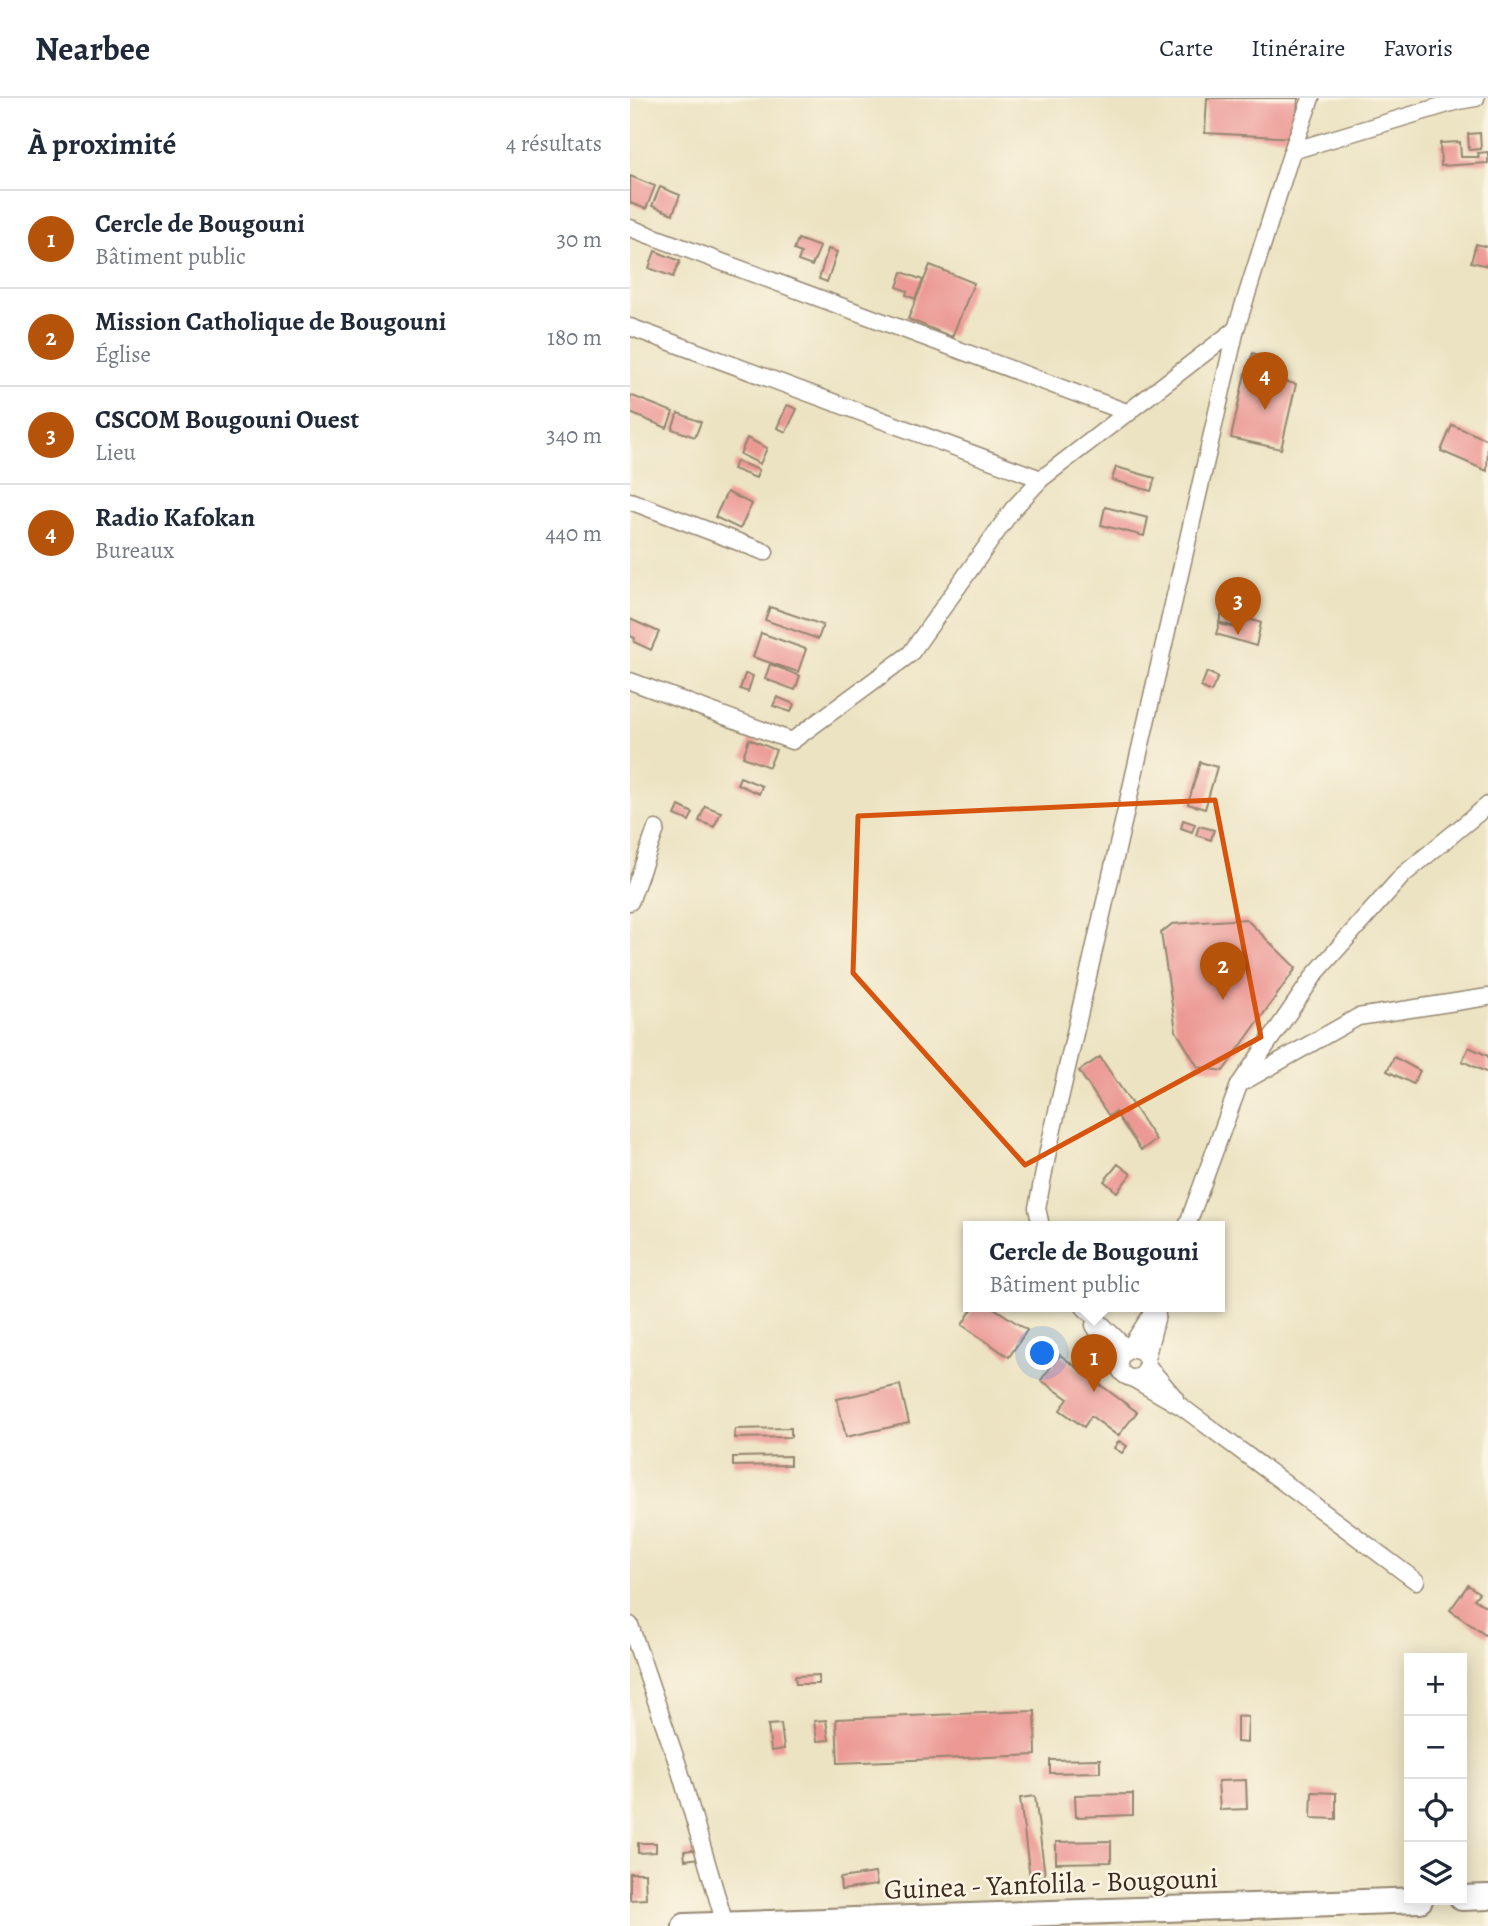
<!DOCTYPE html>
<html lang="fr">
<meta charset="utf-8">
<style>
:root{--surface:#fff;--page:#f6f6f7;--text:#1f2937;--muted:#747a83;--line:#e0e1e3;--accent:#b45309}
body{margin:0;font-family:Alegreya,serif;background:var(--page);color:var(--text)}
.controls{position:absolute;right:21px;bottom:21px;display:grid;overflow:hidden;border-radius:0px;box-shadow:0 4px 18px #0003}
.controls button{width:63px;height:63px;display:grid;place-items:center;padding:0;border:0;border-bottom:2px solid var(--line);background:var(--surface);color:var(--text);font:35px sans-serif}
.you{position:absolute;left:413px;top:1256px;width:24px;height:24px;margin:-18px;border:5px solid #fff;border-radius:50%;background:#1a73e8;box-shadow:0 0 0 10px #1a73e833}
.badge{display:grid;place-items:center;width:46px;height:46px;border-radius:50%;background:var(--accent);color:#fff;font-size:23px;font-weight:700}
.pin{position:absolute;translate:-50% -58px;filter:drop-shadow(0 2px 4px #0008)}
.pin::after{content:'';position:absolute;top:37px;width:24px;height:21px;background:inherit;clip-path:polygon(0 0,100% 0,50% 100%)}
.popup{position:absolute;left:333px;top:1123px;width:262px;height:91px;box-sizing:border-box;display:grid;place-content:center;border-radius:0px;background:var(--surface);filter:drop-shadow(0 2px 5px #0005);font-size:23px;white-space:nowrap;color:var(--muted)}
.popup b{font-size:26px;color:var(--text)}
.popup::after{content:'';position:absolute;left:50%;top:100%;margin-left:-14px;border:14px solid transparent;border-top-color:var(--surface)}
.list{margin:0;padding:0;list-style:none}
h2{display:flex;justify-content:space-between;align-items:center;height:91px;margin:0;padding:0 28px;font-size:30px}
h2 small{font-size:23px;font-weight:400;color:var(--muted)}
.list li{display:grid;grid-template-columns:46px 1fr auto;gap:21px;align-items:center;box-sizing:border-box;height:98px;padding:0 28px;border-top:2px solid var(--line)}
.list b{display:block;font-size:26px;white-space:nowrap}
.list p{margin:0;font-size:23px;white-space:nowrap;color:var(--muted)}
.list em{font-size:23px;font-style:normal;color:var(--muted)}
.icon{flex:none;width:38px;height:38px;fill:none;stroke:currentColor;stroke-width:2;stroke-linecap:round;stroke-linejoin:round}
.map{position:relative;flex:none;width:858px;height:1828px;overflow:hidden}
header{display:flex;align-items:center;gap:42px;box-sizing:border-box;height:98px;padding:0 35px;background:var(--surface);border-bottom:2px solid var(--line)}
header strong{font-size:33px}
nav{display:flex;gap:38px;margin-inline-start:auto;font-size:24px}
main{display:flex}
aside{flex:1;background:var(--surface)}
.map>svg:first-child{display:block}
</style>
<header>
<strong>Nearbee</strong>
<nav><a>Carte</a><a>Itinéraire</a><a>Favoris</a></nav>
</header>
<main>
<aside>
<h2>À proximité<small>4 résultats</small></h2>
<ul class="list">
<li><span class="badge">1</span><div><b>Cercle de Bougouni</b><p>Bâtiment public</p></div><em>30 m</em></li>
<li><span class="badge">2</span><div><b>Mission Catholique de Bougouni</b><p>Église</p></div><em>180 m</em></li>
<li><span class="badge">3</span><div><b>CSCOM Bougouni Ouest</b><p>Lieu</p></div><em>340 m</em></li>
<li><span class="badge">4</span><div><b>Radio Kafokan</b><p>Bureaux</p></div><em>440 m</em></li>
</ul>
</aside>
<div class="map">
<svg width="858" height="1828" viewBox="0 0 858 1828">
<rect width="100%" height="100%" fill="#fcf5e5"/>
<filter id="ink" filterUnits="userSpaceOnUse"><feTurbulence type="fractalNoise" baseFrequency=".0143" numOctaves="2"/><feDisplacementMap in="SourceGraphic" scale="14" xChannelSelector="R" yChannelSelector="G"/><feConvolveMatrix kernelMatrix="1 2 1 2 8 2 1 2 1" color-interpolation-filters="sRGB"/></filter>
<filter id="wash" filterUnits="userSpaceOnUse"><feTurbulence type="fractalNoise" baseFrequency=".00686" numOctaves="4" result="noise"/><feDisplacementMap in="SourceGraphic" scale="28" xChannelSelector="R" yChannelSelector="G"/><feGaussianBlur stdDeviation="1.57" result="paint"/><feColorMatrix in="noise" values="0 0 0 0 0 0 0 0 0 0 0 0 0 0 0 0 0 1.4 0 .05"/><feComposite in="paint" operator="in"/></filter>
<g filter="url(#wash)">
<rect width="100%" height="100%" fill="#ece3c2"/>
<g id="blocks">
<path fill="#ec9994" d="M577,0H668L666,40L575,35Z
M850,35L851,51L839,52L838,36Z
M830,44L831,59H849L848,55L858,54V65L811,68L810,45Z
M0,78L25,88L16,111L0,105Z
M30,89L50,97L43,116L22,108Z
M168,141L190,149L182,168L168,163L171,155L164,152Z
M846,146L858,149V168L841,164Z
M198,151L207,154L197,184L189,181Z
M25,153L50,163L43,179L19,170Z
M300,167L344,185L322,239L278,221Z
M272,174L293,182L285,201L276,197L277,193L267,189Z
M623,255L631,258L628,265L620,262Z
M615,275L666,286L651,351L601,340Z
M0,297L43,314L37,330L0,315Z
M157,307L167,311L156,334L147,330Z
M48,315L71,324L65,339L42,331Z
M822,327L858,342L857,373L811,353Z
M117,340L137,350L130,366L110,356Z
M106,363L129,372L126,380L103,371Z
M486,369L525,380L521,393L482,382Z
M97,394L122,406L110,431L85,419Z
M475,409L518,420L514,438L471,427Z
M140,509L193,527L188,541L135,522Z
M593,512L631,525L626,548L586,536L589,526L606,530L589,524Z
M0,521L29,534L21,552L4,544L5,540L0,538Z
M131,535L176,551L168,574L123,559Z
M140,566L170,578L165,592L135,581Z
M577,574L588,579L581,594L571,589Z
M115,576L123,578L118,594L110,591Z
M147,599L164,606L161,614L143,608Z
M119,641L146,652L139,669L113,659Z
M570,664L587,669L575,711L558,706Z
M110,679L132,688L129,696L107,686Z
M49,708L63,715L59,723L45,717Z
M75,708L91,714L84,729L69,723Z
M553,722L565,726L562,734L551,730Z
M569,728L584,732L581,742L566,737Z
M616,821L666,870L593,973L568,969L546,933L531,835L542,826Z
M839,949L858,958V975L832,963Z
M470,959L526,1042L511,1052L485,1014L479,1018L449,973Z
M764,959L790,973L783,986L757,973Z
M488,1066L501,1076L487,1094L474,1083Z
M344,1208H361L397,1232L379,1259L332,1227Z
M430,1257L507,1314L488,1338L461,1318L454,1329L430,1312L438,1301L411,1282Z
M270,1287L279,1325L216,1339L207,1301Z
M161,1330V1339L105,1340V1331Z
M489,1343L497,1348L492,1355L484,1350Z
M160,1358V1367L103,1368V1359Z
M838,1487L849,1495L844,1501L858,1510V1539L820,1512Z
M189,1577V1586H166L165,1578Z
M405,1613L406,1657L208,1665L206,1621Z
M607,1618L618,1619L617,1645L607,1644Z
M196,1622L199,1642L187,1643L184,1623Z
M151,1626L154,1651L141,1653L138,1627Z
M470,1661V1674L420,1675V1662Z
M616,1682L617,1711L590,1712L588,1683Z
M682,1694L706,1695V1721L681,1720Z
M503,1696V1717L446,1719L445,1697Z
M405,1698L415,1778L400,1780L390,1700Z
M481,1743V1764L426,1765V1744Z
M8,1745H26V1754L8,1755Z
M69,1751L70,1760L55,1762L54,1753Z
M0,1775H15L16,1801L0,1802Z
M245,1775L247,1787L211,1792L210,1780Z"/>
</g>
</g>
<g filter="url(#ink)">
<use href="#blocks" fill-opacity="0" stroke="#948670" stroke-width="2"/>
<g fill="none" stroke-linecap="round" stroke-linejoin="round">
<g stroke="#948670" stroke-width="19">
<path id="street" d="M662,53L828,3L846,0
M0,130L499,315
M0,229L411,381
M0,403L135,454
M0,583L162,643L280,556L383,411L411,381L606,231
M0,804L26,731
M613,984L728,919L858,899
M411,1128L407,1110L418,1053L606,231L662,53L681,0
M557,1128L609,987L686,875L773,777L858,707
M454,1209L498,1252L527,1208
M464,1227L490,1270
M489 1266a14 14 0 1 1 28 0a14 14 0 1 1-28 0Z
M516,1261L527,1217
M517,1267L545,1300
M502,1280L552,1309L786,1483
M0,1527L49,1670L95,1826"/>
</g>
<g stroke="#948670" stroke-width="28">
<path id="primary" d="M832,1800L858,1799
M55,1828L790,1802"/>
</g>
<use href="#street" stroke="#fff" stroke-width="16"/>
<use href="#primary" stroke="#fff" stroke-width="24"/>
</g>
</g>
<path fill="none" stroke="#d7540e" stroke-width="5" stroke-linejoin="round" d="M585,702L631,939L395,1067L223,875L228,718Z"/>
<g text-anchor="middle" stroke-width="5" stroke-linejoin="round" paint-order="stroke">
<g font-size="28" fill="#3b2a1e" stroke="#fcf5e5">
<text transform="translate(421 1785) rotate(-2)" y="10">Guinea - Yanfolila - Bougouni</text>
</g>
</g>
</svg>
<div class="controls">
<button>+</button>
<button>−</button>
<button><svg class="icon" aria-label="locate" viewBox="0 0 24 24"><circle cx="12" cy="12" r="6"/><path d="M12 2v4M12 18v4M2 12h4M18 12h4"/></svg></button>
<button><svg class="icon" aria-label="layers" viewBox="0 0 24 24"><path d="M12 4l9 5-9 5-9-5zM3 14l9 5 9-5"/></svg></button>
</div>
<div class="you"></div>
<div class="pin badge" style="left:464px;top:1294px">1</div>
<div class="popup"><b>Cercle de Bougouni</b>Bâtiment public</div>
<div class="pin badge" style="left:593px;top:902px">2</div>
<div class="pin badge" style="left:608px;top:537px">3</div>
<div class="pin badge" style="left:635px;top:312px">4</div>
</div>
</main>
